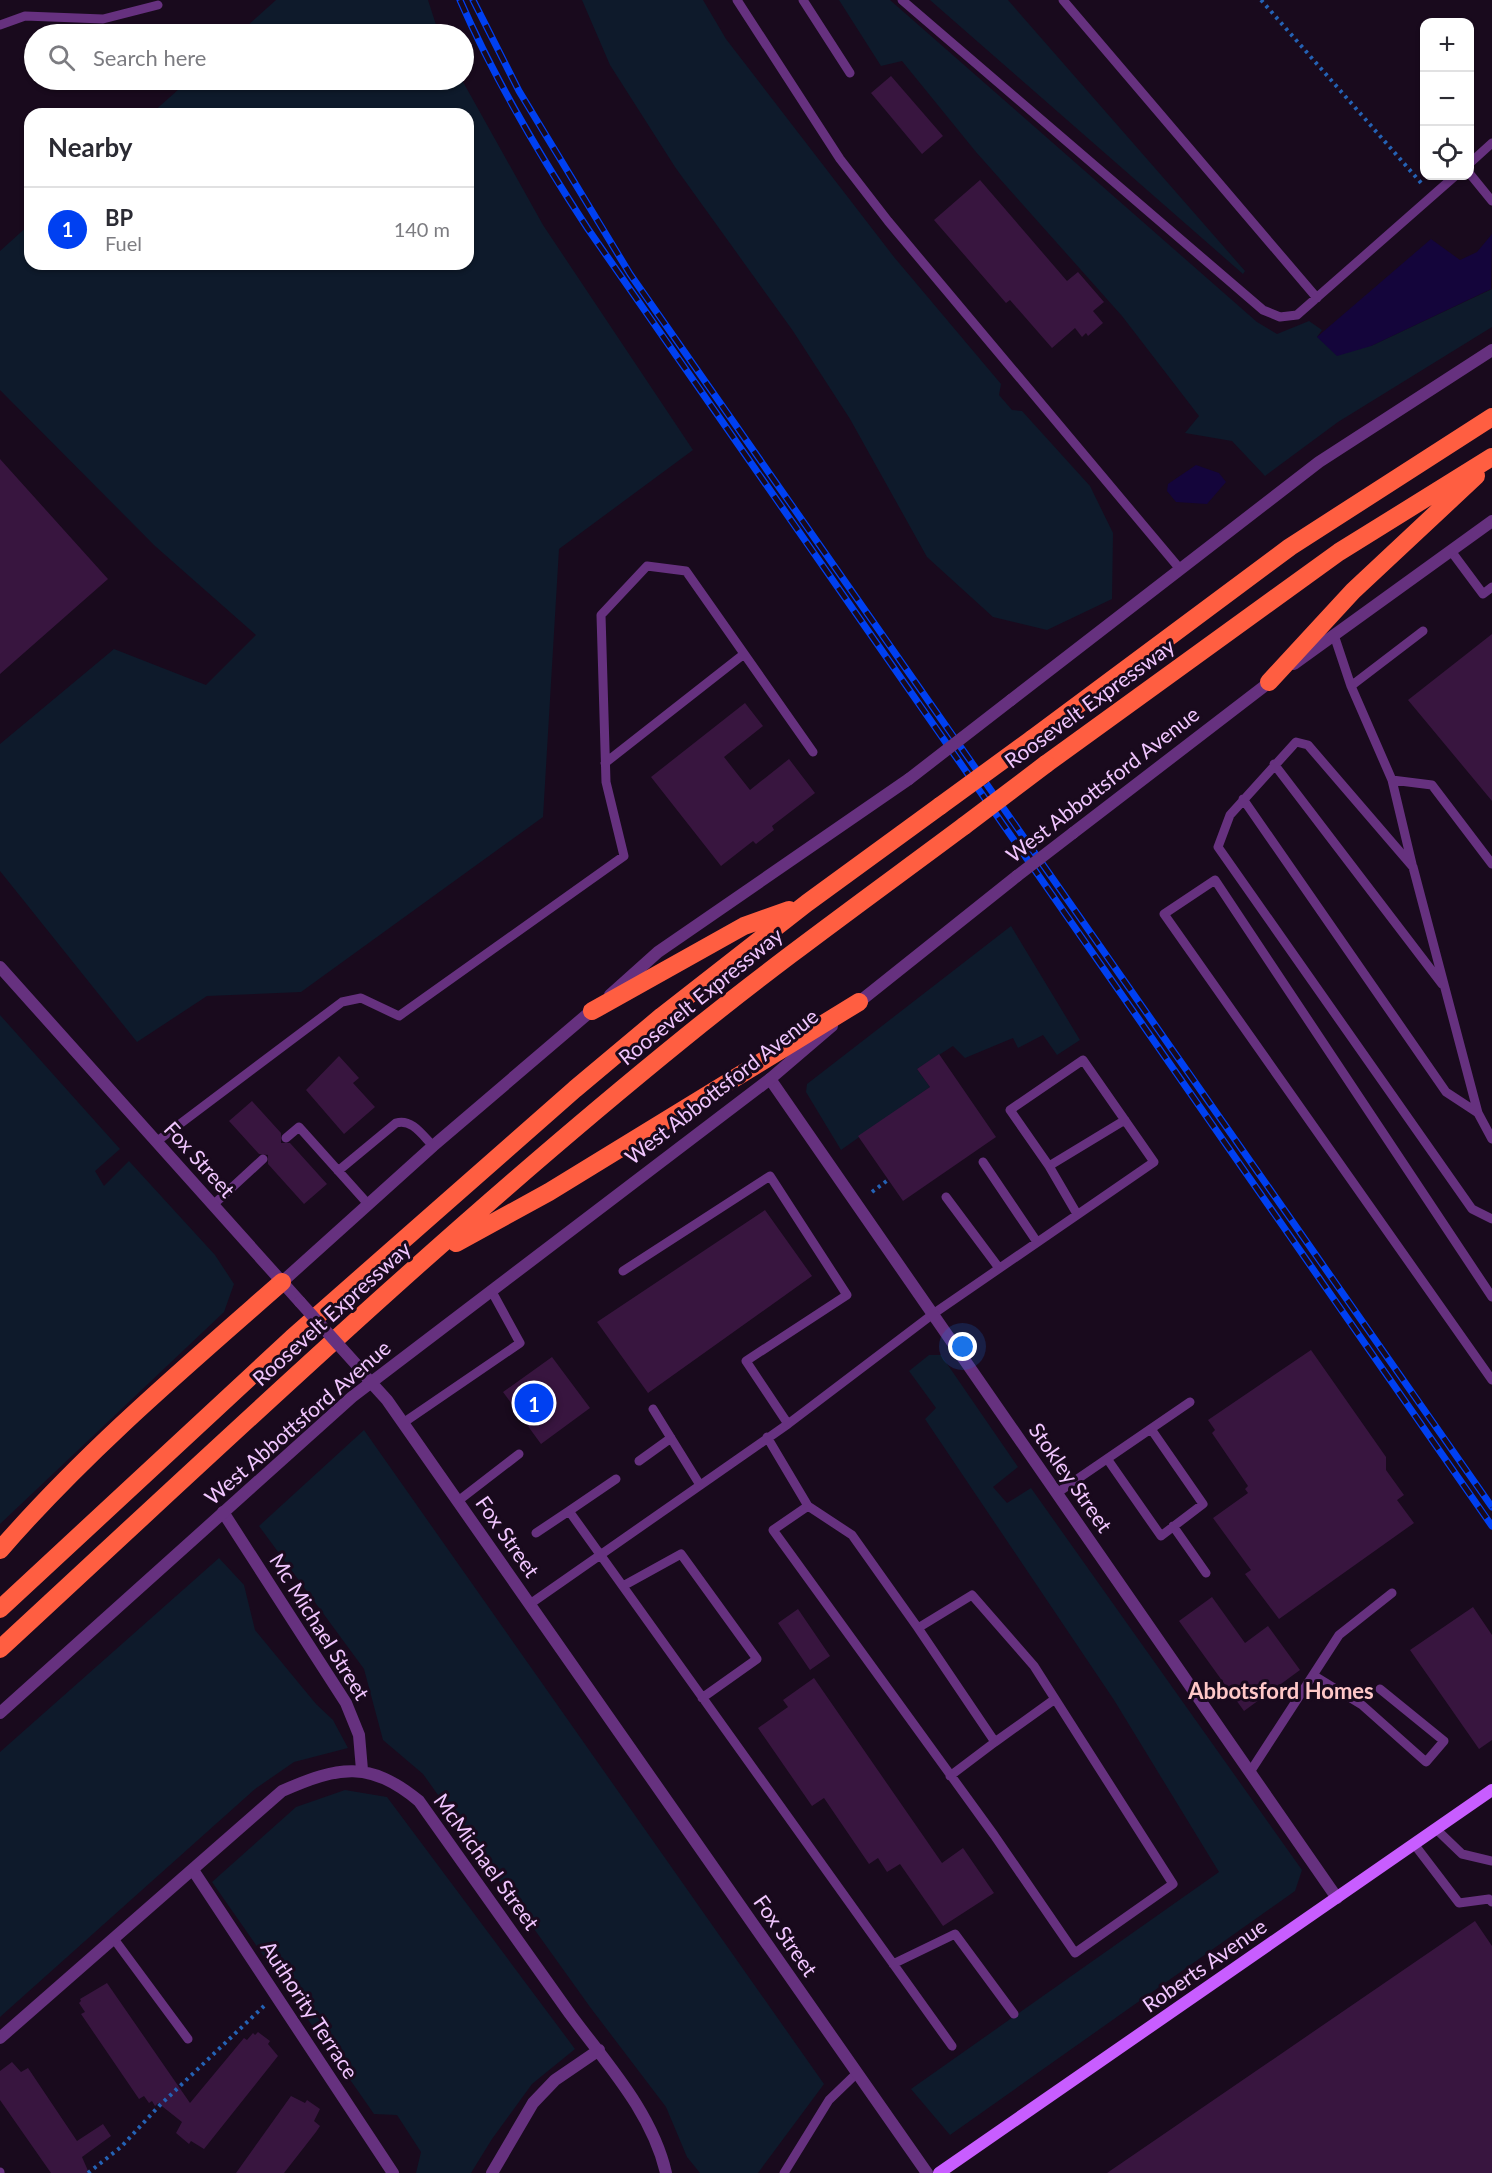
<!DOCTYPE html>
<meta charset="utf-8">
<style>
:root{--surface:#fff;--page:#f7f7f7;--text:#2b2b33;--muted:#7c7c81;--line:#e1e1e2;--accent:#0040f1}
body{margin:0;font-family:Lato,sans-serif;background:var(--page);color:var(--text)}
.controls{position:absolute;right:18px;top:18px;display:grid;overflow:hidden;border-radius:12px;box-shadow:0 2px 4px #0004}
.controls button{width:54px;height:54px;display:grid;place-items:center;padding:0;border:0;border-bottom:2px solid var(--line);background:var(--surface);color:var(--text);font:30px sans-serif}
.you{position:absolute;left:963px;top:1347px;width:21px;height:21px;margin:-15px;border:4px solid #fff;border-radius:50%;background:#1a73e8;box-shadow:0 0 0 9px #1a73e833}
.badge{display:grid;place-items:center;width:39px;height:39px;border-radius:50%;background:var(--accent);color:#fff;font-size:20px;font-weight:700}
.pin{position:absolute;translate:-50% -50%;border:3px solid #fff;box-shadow:0 2px 6px #0006}
.list{margin:0;padding:0;list-style:none}
h2{display:flex;justify-content:space-between;align-items:center;height:78px;margin:0;padding:0 24px;font-size:26px}
h2 small{font-size:20px;font-weight:400;color:var(--muted)}
.list li{display:grid;grid-template-columns:39px 1fr auto;gap:18px;align-items:center;box-sizing:border-box;height:84px;padding:0 24px;border-top:2px solid var(--line)}
.list b{display:block;font-size:22px;white-space:nowrap}
.list p{margin:0;font-size:20px;white-space:nowrap;color:var(--muted)}
.list em{font-size:20px;font-style:normal;color:var(--muted)}
.icon{flex:none;width:33px;height:33px;fill:none;stroke:currentColor;stroke-width:2;stroke-linecap:round;stroke-linejoin:round}
.map{position:relative;flex:none;width:1492px;height:2173px;overflow:hidden}
.search{position:absolute;background:var(--surface);box-shadow:0 2px 4px #0004;left:24px;top:24px;width:450px;height:66px;display:flex;align-items:center;gap:15px;box-sizing:border-box;padding:0 21px;border-radius:33px;color:var(--muted);font-size:22px}
.panel{position:absolute;background:var(--surface);box-shadow:0 2px 4px #0004;left:24px;top:108px;width:450px;height:162px;border-radius:18px}
.map>svg:first-child{display:block}
</style>
<div class="map">
<svg width="1492" height="2173" viewBox="0 0 1492 2173">
<rect width="100%" height="100%" fill="#190a1d"/>
<path fill="#0e1a2b" d="M276,0H428L439,34H238Z
M582,0H703L726,39L894,257L1001,384L999,395L1012,410L1022,411L1090,486L1113,533L1112,599L1047,630L993,617L927,557L850,419L793,331L675,167L610,65Z
M839,0H890L1257,322L1277,334L1309,321L1322,330L1317,337L1371,346L1492,289V327L1338,422L1265,476L1232,441L1185,433L1199,416L1122,316L976,152L902,61L881,66Z
M930,0H1008L1245,271L1243,274Z
M189,80H462L543,225L693,450L559,549L543,817L301,992L207,996L137,1042L0,871V744L114,649L206,685L256,635L155,546L0,390V251L30,224V264H468V114H151Z
M1011,926L1080,1040L1057,1055L1043,1035L1018,1048L1013,1038L965,1058L953,1046L917,1069L930,1087L841,1150L806,1092L807,1084Z
M0,1015L120,1149L95,1171L104,1186L129,1161L215,1255L234,1284L224,1312L0,1524Z
M929,1355H941L1018,1467L993,1487L1007,1503L1031,1488L1302,1870L1295,1891L950,2135L911,2089L1219,1872L1114,1700L925,1419L936,1408L909,1371Z
M364,1430L824,2084L758,2173H700L687,2157L666,2107L590,2007L423,1774L383,1740L364,1669L259,1526Z
M219,1558L244,1585L255,1630L316,1704L333,1720L348,1748L294,1762L255,1789L0,2017V1752Z
M345,1790L387,1797L575,2049L532,2084L492,2139L471,2173H416L421,2152L397,2115L374,2114L212,1882L296,1807Z"/>
<path fill="#14053b" d="M1492,234L1491,289L1371,346L1337,356L1317,337L1431,239L1460,260L1477,252Z
M1196,465L1219,473L1226,482L1207,504L1176,502L1167,491L1168,484Z"/>
<path fill="#38153f" d="M891,76L943,136L922,154L871,93Z
M980,180L1067,281L1078,272L1104,302L1093,311L1103,323L1088,336L1086,333L1082,337L1075,328L1052,348L1010,300L1006,303L934,220Z
M0,459L108,579L0,674Z
M1492,634V801L1408,700Z
M745,703L763,726L724,757L750,790L789,759L815,793L772,826L774,830L756,844L753,841L721,866L651,777Z
M939,1054L996,1137L903,1201L858,1136L930,1087L917,1069Z
M339,1056L359,1078L353,1083L375,1107L344,1134L306,1090Z
M252,1101L281,1133V1143H290L327,1184L304,1204L268,1164V1155L259,1154L229,1121Z
M765,1210L812,1276L648,1393L597,1322Z
M1311,1350L1386,1457V1470L1404,1495L1397,1500L1414,1523L1279,1619L1245,1574L1251,1570L1213,1518L1248,1493L1245,1489L1248,1486L1212,1433L1215,1430L1208,1420Z
M552,1357L590,1408L541,1444L503,1392Z
M1212,1597L1245,1643L1268,1626L1300,1670L1244,1711L1179,1621Z
M1473,1607L1492,1635V1740L1479,1749L1410,1650Z
M798,1609L830,1656L810,1670L778,1623Z
M814,1678L942,1863L963,1848L994,1893L943,1926L900,1864L887,1872L878,1858L869,1864L824,1798L812,1806L758,1728L788,1707L783,1700Z
M1475,1921L1492,1946V2173H1107Z
M107,1983L190,2103L244,2038L247,2040L253,2033L255,2035L258,2032L270,2041L268,2044L278,2056L204,2149L191,2141L189,2144L176,2133L182,2122L158,2103L155,2106L152,2101L149,2103L144,2096L139,2099L81,2014L85,2012L79,2003L81,2001L80,1999Z
M12,2062L21,2072L28,2068L77,2141L103,2124L111,2136L82,2157L89,2173H51L0,2100V2071Z
M291,2096L305,2103L307,2100L320,2109L314,2121L320,2126L316,2132L284,2173H236Z"/>
<g fill="none" stroke-linecap="round" stroke-linejoin="round">
<path stroke="#2462b5" stroke-width="4" stroke-dasharray="3 4.5" stroke-linecap="butt" d="M1261,0L1422,184
M872,1192L888,1180
M88,2173L121,2147L159,2106L264,2006"/>
<path stroke="#66317f" stroke-width="9" d="M737,0L840,159L888,221L1180,569
M803,0L850,73
M902,0L1263,310L1280,317L1297,315L1455,176
M1063,0L1317,298
M0,25L25,16L103,19L158,5
M1470,163L1492,143
M1470,174L1492,201
M1451,551L1483,594L1492,587
M1334,635L1351,686L1392,780L1412,864
M1351,686L1423,631
M605,763L744,654
M1274,764L1442,984
M1392,780L1432,785L1492,864
M1243,799L1446,1092L1478,1113
M286,1138L299,1127L368,1204
M1492,1139L1478,1113L1413,867L1308,745L1296,742L1230,815L1218,847L1472,1209L1492,1219
M156,1142L342,1002L361,998L399,1016L624,856L606,782L601,615L647,566L686,571L813,752
M983,1162L1037,1242
M338,1171L396,1123C412,1118 423,1136 433,1146
M946,1197L999,1268
M213,1205L263,1159
M1077,1214L1049,1166L1125,1120
M623,1271L770,1176L847,1295L746,1361L788,1424
M1492,1297L1215,880L1164,914L1492,1380
M653,1409L700,1485
M403,1423L520,1343L491,1290
M767,1437L808,1506L773,1530L994,1835L1075,1953L1173,1884L1034,1666L972,1595L918,1628L852,1535L808,1506
M1108,1460L1161,1536L1203,1504L1151,1429
M639,1461L671,1438
M616,1479L569,1511L952,2046
M1057,1493L1190,1402
M458,1501L519,1454
M1173,1526L1206,1573
M536,1533L569,1511
M623,1586L681,1554L757,1659L702,1698
M530,1604L788,1424L933,1314L1154,1162L1083,1060L1010,1110L1049,1166
M918,1628L995,1742L950,1776
M1313,1675L1362,1705L1426,1762L1444,1741L1380,1689
M995,1742L1055,1699
M1250,1772L1339,1635L1392,1593
M1436,1829L1462,1854L1492,1861
M1414,1844L1459,1903L1489,1899L1492,1902
M114,1939L188,2039
M893,1964L955,1934L1014,2014
M0,2172V2173
M784,2173L829,2100L857,2073"/>
<path stroke="#66317f" stroke-width="12" d="M770,1079L1337,1898
M223,1512L346,1703L359,1735L362,1770
M193,1870L393,2173
M0,2038L282,1791C339,1766 369,1760 419,1801C470,1872 520,1943 570,2014C606,2063 652,2112 666,2173
M492,2173L533,2103L555,2080L599,2050"/>
<path stroke="#66317f" stroke-width="12" d="M1294,664L1492,521
M1011,700L1319,462L1492,350
M1073,833L1275,678
M0,967L300,1302
M610,995L658,952L909,779
M854,1006L1017,876
M282,1282L433,1146L597,1006
M367,1378L387,1400L927,2173
M0,1713L352,1397L770,1079L832,1026"/>
<path stroke="#c85dff" stroke-width="12" d="M939,2173L1492,1790"/>
<path stroke="#ff5e41" stroke-width="18" d="M1269,682L1353,591L1476,476
M1032,739L1290,547L1492,417
M1046,764L1339,552L1492,457
M592,1011L744,926L789,910
M456,1243L549,1192L859,1002
M0,1550C85,1452 184,1368 282,1282
M0,1609L292,1338L575,1089L662,1016L807,903L940,806
M0,1649C224,1442 447,1230 684,1038C775,964 870,896 964,826"/>
<g stroke="#0040f1" stroke-width="7">
<path id="rail" d="M460,0C495,80 540,156 588,229L1492,1526
M473,0L519,91L630,274L1492,1507"/>
</g>
<use href="#rail" stroke="#190a1d" stroke-width="4.5" stroke-dasharray="14" stroke-linecap="butt"/>
<path stroke="#66317f" stroke-width="12" d="M909,779L1011,700
M1017,876L1073,833
M300,1302L363,1372"/>
<path stroke="#ff5e41" stroke-width="18" d="M940,806L1032,739
M964,826L1046,764"/>
</g>
<g text-anchor="middle" stroke-width="6" stroke-linejoin="round" paint-order="stroke">
<g font-size="21" fill="#f1c6ff" stroke="#190a1d">
<text transform="translate(1090 704) rotate(-36)" y="7">Roosevelt Expressway</text>
<text transform="translate(1103 785) rotate(-38)" y="7">West Abbottsford Avenue</text>
<text transform="translate(701 997) rotate(-39)" y="7">Roosevelt Expressway</text>
<text transform="translate(722 1087) rotate(-38)" y="7">West Abbottsford Avenue</text>
<text transform="translate(199 1160) rotate(48)" y="7">Fox Street</text>
<text transform="translate(332 1314) rotate(-42)" y="7">Roosevelt Expressway</text>
<text transform="translate(298 1423) rotate(-41)" y="7">West Abbottsford Avenue</text>
<text transform="translate(1070 1478) rotate(55)" y="7">Stokley Street</text>
<text transform="translate(507 1537) rotate(55)" y="7">Fox Street</text>
<text transform="translate(319 1627) rotate(58)" y="7">Mc Michael Street</text>
<text transform="translate(486 1862) rotate(54)" y="7">McMichael Street</text>
<text transform="translate(785 1936) rotate(55)" y="7">Fox Street</text>
<text transform="translate(1205 1966) rotate(-35)" y="7">Roberts Avenue</text>
<text transform="translate(309 2010) rotate(57)" y="7">Authority Terrace</text>
</g>
<g font-size="22" font-weight="bold" fill="#ffc8c8" stroke="#190a1d">
<text x="1281" y="1699">Abbotsford Homes</text>
</g>
</g>
</svg>
<div class="controls">
<button>+</button>
<button>−</button>
<button><svg class="icon" aria-label="locate" viewBox="0 0 24 24"><circle cx="12" cy="12" r="6"/><path d="M12 2v4M12 18v4M2 12h4M18 12h4"/></svg></button>
</div>
<div class="you"></div>
<div class="pin badge" style="left:534px;top:1403px">1</div>
<div class="search"><svg class="icon" aria-label="search" viewBox="0 0 24 24"><circle cx="10" cy="10" r="6"/><path d="M15 15l6 6"/></svg>Search here</div>
<section class="panel">
<h2>Nearby<small></small></h2>
<ul class="list">
<li><span class="badge">1</span><div><b>BP</b><p>Fuel</p></div><em>140 m</em></li>
</ul>
</section>
</div>
